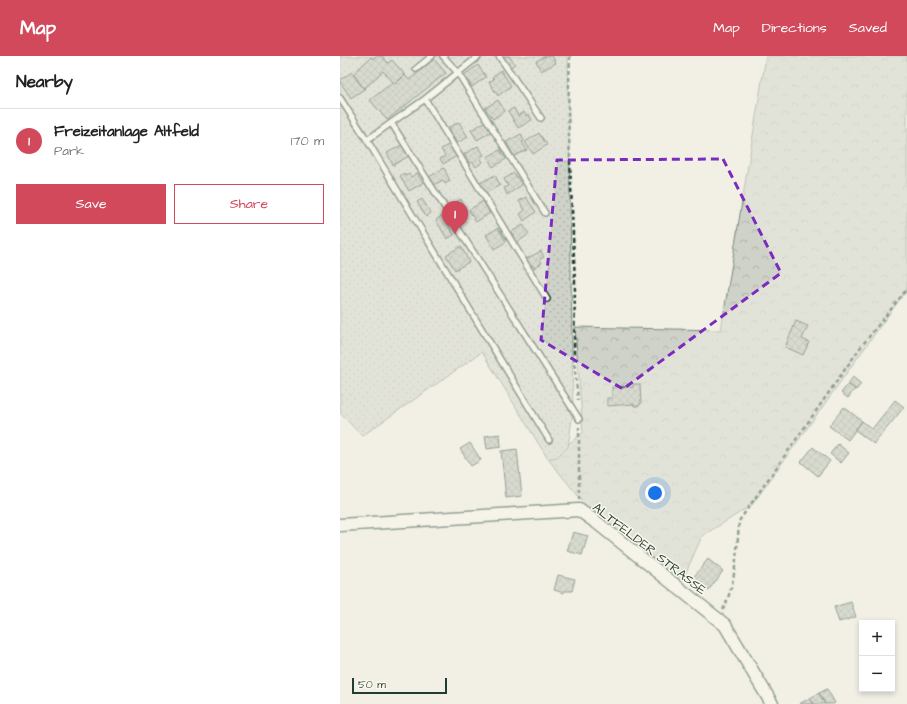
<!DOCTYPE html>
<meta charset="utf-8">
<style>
:root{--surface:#fff;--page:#f2f2f2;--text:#222;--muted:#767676;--line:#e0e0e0;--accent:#d1495b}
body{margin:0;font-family:"Architects Daughter",sans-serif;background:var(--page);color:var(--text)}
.controls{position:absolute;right:12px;bottom:12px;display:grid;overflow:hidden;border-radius:0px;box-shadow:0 2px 6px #0003}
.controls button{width:36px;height:36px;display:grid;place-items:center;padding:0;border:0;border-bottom:1px solid var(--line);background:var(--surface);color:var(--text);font:20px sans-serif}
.scale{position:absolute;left:12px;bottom:10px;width:95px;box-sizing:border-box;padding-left:4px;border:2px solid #1f3d34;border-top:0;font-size:11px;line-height:14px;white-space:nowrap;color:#1f3d34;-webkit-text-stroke:3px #fbf7ec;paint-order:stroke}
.you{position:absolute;left:315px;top:437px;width:14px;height:14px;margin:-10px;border:3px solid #fff;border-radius:50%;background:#1a73e8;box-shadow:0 0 0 6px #1a73e833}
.badge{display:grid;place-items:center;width:26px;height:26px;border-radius:50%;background:var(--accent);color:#fff;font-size:13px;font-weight:700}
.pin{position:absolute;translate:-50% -33px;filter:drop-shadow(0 1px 2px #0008)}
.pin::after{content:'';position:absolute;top:21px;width:14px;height:12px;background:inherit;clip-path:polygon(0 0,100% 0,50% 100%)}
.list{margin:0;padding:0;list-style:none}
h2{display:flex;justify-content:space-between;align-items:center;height:52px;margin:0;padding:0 16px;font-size:17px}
h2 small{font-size:13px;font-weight:400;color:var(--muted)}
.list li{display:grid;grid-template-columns:26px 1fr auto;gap:12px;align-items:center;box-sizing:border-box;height:64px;padding:0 16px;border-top:1px solid var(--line)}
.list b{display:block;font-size:15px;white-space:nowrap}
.list p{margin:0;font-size:13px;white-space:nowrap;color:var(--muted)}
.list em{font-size:13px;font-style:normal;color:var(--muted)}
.actions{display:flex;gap:8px;padding:12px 16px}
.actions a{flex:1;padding:9px 0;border:1px solid var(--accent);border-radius:0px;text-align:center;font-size:14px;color:var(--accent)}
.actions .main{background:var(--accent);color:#fff}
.map{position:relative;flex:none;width:567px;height:648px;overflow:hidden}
header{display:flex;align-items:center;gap:24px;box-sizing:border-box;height:56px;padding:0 20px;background:var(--accent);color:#fff}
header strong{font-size:19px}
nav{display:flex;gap:22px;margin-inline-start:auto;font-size:14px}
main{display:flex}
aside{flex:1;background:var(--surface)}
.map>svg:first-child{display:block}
</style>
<header>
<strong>Map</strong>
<nav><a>Map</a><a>Directions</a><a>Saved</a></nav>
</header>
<main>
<aside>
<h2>Nearby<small></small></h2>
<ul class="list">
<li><span class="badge">1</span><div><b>Freizeitanlage Altfeld</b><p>Park</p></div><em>170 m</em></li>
</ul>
<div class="actions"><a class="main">Save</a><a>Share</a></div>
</aside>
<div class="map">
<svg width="567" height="648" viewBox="0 0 567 648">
<defs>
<pattern id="forest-crowns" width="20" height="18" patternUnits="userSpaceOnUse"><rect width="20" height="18" fill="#cfd2c8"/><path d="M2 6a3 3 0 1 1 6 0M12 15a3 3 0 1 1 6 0" fill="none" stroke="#b1b5ac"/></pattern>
<pattern id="park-dots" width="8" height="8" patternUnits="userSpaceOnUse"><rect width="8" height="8" fill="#cfd2c8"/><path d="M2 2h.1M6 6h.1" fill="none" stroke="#b1b5ac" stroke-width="1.8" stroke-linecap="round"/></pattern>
<pattern id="building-cross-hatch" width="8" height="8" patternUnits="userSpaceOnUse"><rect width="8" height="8" fill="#b7beb3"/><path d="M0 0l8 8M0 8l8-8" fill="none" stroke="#949c92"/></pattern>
</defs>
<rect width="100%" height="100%" fill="#f2f0e5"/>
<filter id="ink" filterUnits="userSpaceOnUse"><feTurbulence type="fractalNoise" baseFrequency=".025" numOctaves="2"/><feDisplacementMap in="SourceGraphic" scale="8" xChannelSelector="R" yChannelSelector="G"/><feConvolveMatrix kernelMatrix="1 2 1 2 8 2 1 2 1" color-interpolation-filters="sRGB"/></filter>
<g filter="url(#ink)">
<path fill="url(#forest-crowns)" stroke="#77887e" d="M426,0H567V233L412,449L362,480L339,532L257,463L208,403L243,377L235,271L381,274Z"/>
<path fill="url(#park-dots)" stroke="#77887e" d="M0,0H228L233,356L228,391L217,401L208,403L142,296L22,380L0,357Z"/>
<path fill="url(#building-cross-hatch)" stroke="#1f3d34" d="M36,0H42L48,7L52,4L65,19L55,28L43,15L24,33L13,18L31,1L33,3Z
M161,0H169L175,8L169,12Z
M206,0H212L216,7L201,15L196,5Z
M94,3L106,17L47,64L30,44L53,26L55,28L65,19L69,24Z
M138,9L146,21L132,31L124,19Z
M161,14L171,30L158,40L149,26L154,23L152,21Z
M12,16L24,33L11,42L0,26V24Z
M158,44L165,55L153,63L145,52Z
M174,52L178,60L184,56L186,60L189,58L192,64L178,72L168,55Z
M119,66L128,81L117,87L108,72Z
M145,66L151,76L137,84L131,74Z
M199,77L207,89L193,98L185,86Z
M181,78L184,85L182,86L187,94L174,100L166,86Z
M110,88L117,100L103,108L100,103L105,100L101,93Z
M62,89L69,100L53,109L47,97Z
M138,90L144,99L140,101L143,106L136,111L133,106L130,108L124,98Z
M160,94L166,103L153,111L147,101Z
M104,112L110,125L105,128L103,124L94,129L89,121Z
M64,117L66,120L69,118L71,121L77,117L83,127L69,135L60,120Z
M174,117L182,129L167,139L164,132L168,130L164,123Z
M155,119L160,129L146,137L140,127Z
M186,141L196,156L184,165L180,158L185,154L179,145Z
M82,143L91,157L86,161L77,146Z
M121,143L127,156L114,163L107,151Z
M143,145L150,157L136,166L129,154Z
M103,159L114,179L107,183L96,164Z
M183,169L189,178L178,186L171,176Z
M158,172L166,186L154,193L146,179Z
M121,190L129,206L115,214L106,199Z
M201,195L204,201L200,203L202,207L194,212L192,209L190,210L186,203Z
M456,265L468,270L462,283L469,286L463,299L445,291Z
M513,321L521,328L516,334L508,328Z
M293,328H300L301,348L298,350H294V348L267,350V342H272V331H293Z
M508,328L515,333L508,342L501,337Z
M555,344L564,351L534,388L515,374L522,365L532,373Z
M504,351L522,365L508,384L489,370Z
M160,378L161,391L147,393L145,380Z
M130,387L141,404L131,410L120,393Z
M498,388L509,397L501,407L490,398Z
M473,391L490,405L478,420L461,406Z
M177,393L182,440L166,442L161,395Z
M233,476L248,480L242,499L227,495Z
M368,503L383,515L368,535L352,523Z
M218,519L235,523L232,535H224V537L214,534Z
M511,546L516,561L499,566L494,551Z
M487,633L495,647L493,648H485L479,637Z
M479,637L485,648H474L470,642Z
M470,642L474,648H459Z"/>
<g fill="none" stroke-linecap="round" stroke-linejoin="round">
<g stroke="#1f3d34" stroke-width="8">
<path id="service" d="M103,0L118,17L205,157
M159,0L201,62
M76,13L92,0
M0,42L27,84L209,384
M85,43L207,243
M52,68L239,363
M27,84L85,43L139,0"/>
</g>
<g stroke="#1f3d34" stroke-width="15">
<path id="tertiary" d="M0,469L239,454L256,466L385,569L432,648"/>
</g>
<path stroke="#1f3d34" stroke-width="2.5" stroke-dasharray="4 3" stroke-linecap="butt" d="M230,0L228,55L235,227L234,304L238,344
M239,444V371
M383,554C396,527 397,494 399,465L520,292L567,233"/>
<use href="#service" stroke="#fbf7ec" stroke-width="5"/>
<use href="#tertiary" stroke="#fbf7ec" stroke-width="12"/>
</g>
</g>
<path d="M0 0H567V648H0ZM383,103L441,217L283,333L201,284L217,104Z" fill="#f2f0e5" fill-opacity=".55" fill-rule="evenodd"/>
<path fill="none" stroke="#7b2cbf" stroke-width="3" stroke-dasharray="8 5" stroke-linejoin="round" d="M383,103L441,217L283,333L201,284L217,104Z"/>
<g text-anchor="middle" stroke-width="3" stroke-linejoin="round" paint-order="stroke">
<g font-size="13" fill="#1f3d34" stroke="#fbf7ec">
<text transform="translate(310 492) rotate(38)" y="5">ALTFELDER STRASSE</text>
</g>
</g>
</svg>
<div class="controls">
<button>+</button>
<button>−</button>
</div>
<div class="scale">50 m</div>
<div class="you"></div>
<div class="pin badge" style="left:115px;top:178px">1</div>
</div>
</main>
